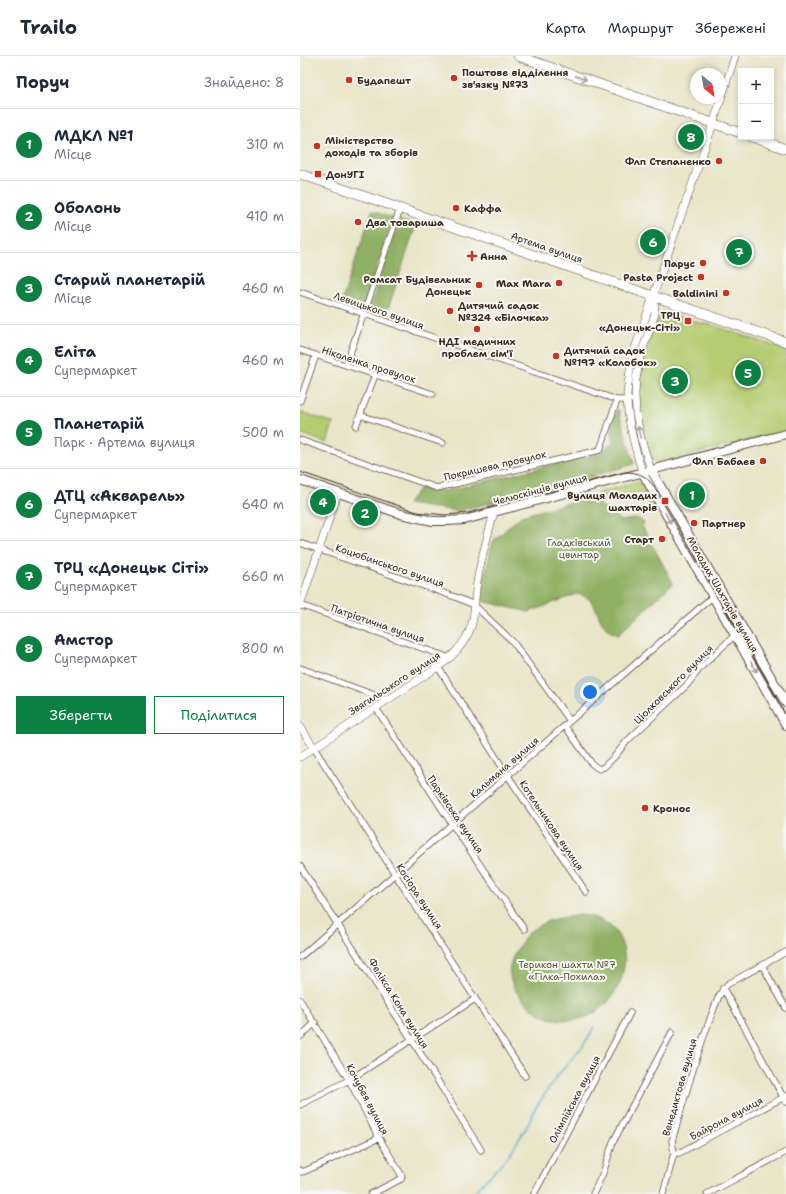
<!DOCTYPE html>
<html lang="uk">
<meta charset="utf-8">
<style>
:root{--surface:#fff;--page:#f2f2f3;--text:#1f2937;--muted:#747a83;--line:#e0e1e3;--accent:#0b8043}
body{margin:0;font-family:"Shantell Sans",sans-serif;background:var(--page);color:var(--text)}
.controls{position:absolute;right:12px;top:12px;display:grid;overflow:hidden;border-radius:0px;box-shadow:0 2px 6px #0003}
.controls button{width:36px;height:36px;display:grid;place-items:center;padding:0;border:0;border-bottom:1px solid var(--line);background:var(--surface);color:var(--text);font:20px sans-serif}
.compass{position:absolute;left:390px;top:12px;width:36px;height:36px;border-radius:50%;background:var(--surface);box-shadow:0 2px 6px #0003;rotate:149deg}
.you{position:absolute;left:290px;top:636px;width:14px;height:14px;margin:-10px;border:3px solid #fff;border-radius:50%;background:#1a73e8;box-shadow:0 0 0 6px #1a73e833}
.badge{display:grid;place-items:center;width:26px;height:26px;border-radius:50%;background:var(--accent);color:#fff;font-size:13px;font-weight:700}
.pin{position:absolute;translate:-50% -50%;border:2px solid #fff;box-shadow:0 1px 4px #0006}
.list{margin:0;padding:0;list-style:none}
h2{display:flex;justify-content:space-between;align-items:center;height:52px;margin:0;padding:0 16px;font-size:17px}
h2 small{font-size:13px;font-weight:400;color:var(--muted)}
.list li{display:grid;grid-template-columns:26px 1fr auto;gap:12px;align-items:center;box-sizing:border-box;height:72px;padding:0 16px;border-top:1px solid var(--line)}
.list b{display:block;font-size:15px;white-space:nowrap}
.list p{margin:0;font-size:13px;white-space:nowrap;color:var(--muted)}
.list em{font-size:13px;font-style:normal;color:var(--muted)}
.actions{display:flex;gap:8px;padding:12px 16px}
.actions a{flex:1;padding:9px 0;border:1px solid var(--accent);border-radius:0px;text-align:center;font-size:14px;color:var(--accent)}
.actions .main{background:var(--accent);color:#fff}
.map{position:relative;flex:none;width:486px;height:1138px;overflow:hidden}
header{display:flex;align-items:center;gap:24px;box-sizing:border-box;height:56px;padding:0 20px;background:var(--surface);border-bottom:1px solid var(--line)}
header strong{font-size:19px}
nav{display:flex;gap:22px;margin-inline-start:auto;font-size:14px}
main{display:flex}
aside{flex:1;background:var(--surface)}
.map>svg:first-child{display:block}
</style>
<header>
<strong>Trailo</strong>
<nav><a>Карта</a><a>Маршрут</a><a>Збережені</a></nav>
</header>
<main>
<aside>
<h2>Поруч<small>Знайдено: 8</small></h2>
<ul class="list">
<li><span class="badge">1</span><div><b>МДКЛ №1</b><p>Місце</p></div><em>310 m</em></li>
<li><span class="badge">2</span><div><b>Оболонь</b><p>Місце</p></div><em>410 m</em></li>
<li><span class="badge">3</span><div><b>Старий планетарій</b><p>Місце</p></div><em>460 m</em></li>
<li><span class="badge">4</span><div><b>Еліта</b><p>Супермаркет</p></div><em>460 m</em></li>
<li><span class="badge">5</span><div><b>Планетарій</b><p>Парк · Артема вулиця</p></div><em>500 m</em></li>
<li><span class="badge">6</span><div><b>ДТЦ «Акварель»</b><p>Супермаркет</p></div><em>640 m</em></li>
<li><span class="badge">7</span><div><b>ТРЦ «Донецьк Сіті»</b><p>Супермаркет</p></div><em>660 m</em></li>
<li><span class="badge">8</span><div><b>Амстор</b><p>Супермаркет</p></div><em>800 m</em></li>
</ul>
<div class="actions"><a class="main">Зберегти</a><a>Поділитися</a></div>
</aside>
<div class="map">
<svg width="486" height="1138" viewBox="0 0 486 1138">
<rect width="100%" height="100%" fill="#f6f6f2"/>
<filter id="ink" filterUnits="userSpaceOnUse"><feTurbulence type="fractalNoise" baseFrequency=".025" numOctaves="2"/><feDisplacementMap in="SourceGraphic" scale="8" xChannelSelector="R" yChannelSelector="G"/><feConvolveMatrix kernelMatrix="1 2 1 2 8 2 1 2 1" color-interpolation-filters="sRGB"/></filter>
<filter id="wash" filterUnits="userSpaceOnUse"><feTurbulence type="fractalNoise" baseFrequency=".012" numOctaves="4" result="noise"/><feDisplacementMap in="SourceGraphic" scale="16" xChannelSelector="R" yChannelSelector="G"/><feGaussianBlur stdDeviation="0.9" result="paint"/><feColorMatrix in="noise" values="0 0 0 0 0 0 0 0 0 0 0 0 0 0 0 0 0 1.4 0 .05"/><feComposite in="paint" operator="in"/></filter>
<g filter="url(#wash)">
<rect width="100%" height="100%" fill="#e9e5c8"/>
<path fill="#b5cd72" stroke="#787c48" d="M364,256L400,267L412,269L486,294V374L368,405L355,406L348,398L344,382L339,351L338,338L346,293L356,264Z
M1,356L33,367L27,387L0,377V359Z
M338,426L343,429L357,451L352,454H350L347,443L343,437C336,435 321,439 319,447C310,447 305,444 298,438V437Z"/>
<path fill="#90b064" stroke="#666d41" d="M72,155L93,162L62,254L41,247Z
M99,164L116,169L85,262L68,256Z
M318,353L334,408L244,434L157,455L107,448L120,432L145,435L300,397L313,386L312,365Z
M290,441L321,465L338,462L344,467L342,470L373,527L318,579C300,574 301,558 291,545C288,541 282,539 277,538L229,556L182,545L181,536L193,485L221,460Z
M281,859C352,865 328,966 266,964C257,964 248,963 240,958C222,947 203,925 212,903C213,899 217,894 219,890C226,880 228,875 240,869C252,862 267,861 281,859Z"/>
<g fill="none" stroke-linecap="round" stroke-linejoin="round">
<path stroke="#48a6c7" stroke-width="1.5" d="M173,1138L209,1099L226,1072L236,1051L258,1019L282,991L295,971"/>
</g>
</g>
<g filter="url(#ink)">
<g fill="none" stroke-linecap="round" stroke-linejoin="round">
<g stroke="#554638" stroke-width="7">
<path id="minor" d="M0,236L317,344H330
M0,294L133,338
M46,309L100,153
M0,345L16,299
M60,359L143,387
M56,370L75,319
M0,384L137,432L300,394L317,344
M0,487L158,542L174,549L213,586L270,665
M0,549L150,602
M138,611L208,720L286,836
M0,612L88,644
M76,652L152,768L224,873
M265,670L292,708L299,713L304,711L315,700L327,685L387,629L401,611L435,579L444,574
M14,692L225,1020
M0,810L112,984L181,1094
M0,901L420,534
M462,909L486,952
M423,932L486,1046
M0,944L49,1024L79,1082L102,1120L101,1123L71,1138
M0,981L15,967
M0,1049L49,1024L175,943
M374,1097H379L486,1040
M0,1114L1,1116L5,1115L79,1082
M234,1138L330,957
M293,1138L303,1117L313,1086L372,976
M363,1138L374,1097L372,1085C384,1044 395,1003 410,963C415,951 418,937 428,928L486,896
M407,1138L486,1096"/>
</g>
<g stroke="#554638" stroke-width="8">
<path id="tertiary" d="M351,414L341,383L336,358L335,338L336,323L340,301L355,258L354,243
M342,416C335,391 327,365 327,339C328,326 330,314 332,301L413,68L435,0
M0,550L38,437
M0,670L14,692
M0,701L138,611C155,599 169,584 173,563C175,550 175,538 177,526C181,502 188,479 194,456"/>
</g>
<g stroke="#554638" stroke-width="10">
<path id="secondary" d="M351,414L486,647
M342,416L486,669
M0,424L101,458L119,462L133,465H147L164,464L486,378"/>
</g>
<g stroke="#554638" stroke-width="10">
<path id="primary" d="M218,0L441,77
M452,81L486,93
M0,118L486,286"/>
</g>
<use href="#minor" stroke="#fff" stroke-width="5.5"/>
<use href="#tertiary" stroke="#fff" stroke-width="7"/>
<use href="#secondary" stroke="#fff" stroke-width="8"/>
<use href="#primary" stroke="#fff" stroke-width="9"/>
<path stroke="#3b2a1e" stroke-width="1" d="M0,416L117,456L145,459L168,457L325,416C339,416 347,420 354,431L415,538L465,621L486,660"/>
</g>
<defs><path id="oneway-shaft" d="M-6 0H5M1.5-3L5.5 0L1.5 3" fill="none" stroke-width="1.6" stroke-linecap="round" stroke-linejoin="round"/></defs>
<g stroke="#a79f9a">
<use href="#oneway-shaft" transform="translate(281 22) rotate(19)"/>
<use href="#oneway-shaft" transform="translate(339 376) rotate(-101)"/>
<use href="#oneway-shaft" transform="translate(368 462) rotate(60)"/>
<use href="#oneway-shaft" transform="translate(454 611) rotate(60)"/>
</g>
</g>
<g fill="#c8321e" stroke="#f6f6f2" stroke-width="1.5">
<circle cx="154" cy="22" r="4"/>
<circle cx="49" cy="24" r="4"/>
<circle cx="17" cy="90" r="4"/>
<circle cx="419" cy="105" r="4"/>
<rect x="14" y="114" width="8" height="8" rx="2"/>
<circle cx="156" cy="152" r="4"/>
<circle cx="58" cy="166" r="4"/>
<path d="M170 194h4v4h4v4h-4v4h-4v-4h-4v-4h4z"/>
<circle cx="403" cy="207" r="4"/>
<circle cx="401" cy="221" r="4"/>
<circle cx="259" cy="227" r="4"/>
<circle cx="179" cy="229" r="4"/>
<circle cx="426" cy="237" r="4"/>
<circle cx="150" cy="255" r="4"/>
<rect x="384" y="261" width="8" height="8" rx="2"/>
<circle cx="177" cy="273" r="4"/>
<circle cx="256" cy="300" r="4"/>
<circle cx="463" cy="405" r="4"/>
<rect x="361" y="441" width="8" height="8" rx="2"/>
<circle cx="394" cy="467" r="4"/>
<circle cx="362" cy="483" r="4"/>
<circle cx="345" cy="752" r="4"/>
</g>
<g text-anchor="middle" stroke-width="4" stroke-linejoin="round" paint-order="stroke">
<g font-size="10" font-weight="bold" fill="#3b2a1e" stroke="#f6f6f2" text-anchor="start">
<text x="162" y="20">Поштове відділення<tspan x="162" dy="12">зв'язку №73</tspan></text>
<text x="57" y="28">Будапешт</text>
<text x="25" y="88">Міністерство<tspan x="25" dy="12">доходів та зборів</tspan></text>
<text x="411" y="109" text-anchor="end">Флп Степаненко</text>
<text x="26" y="122">ДонУГІ</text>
<text x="164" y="156">Каффа</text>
<text x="66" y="170">Два товариша</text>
<text x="180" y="204">Анна</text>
<text x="395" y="211" text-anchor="end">Парус</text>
<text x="393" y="225" text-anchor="end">Pasta Project</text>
<text x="171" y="227" text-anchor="end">Ромсат Будівельник<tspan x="171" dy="12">Донецьк</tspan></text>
<text x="251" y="231" text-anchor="end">Max Mara</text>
<text x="418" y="241" text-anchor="end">Baldinini</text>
<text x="158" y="253">Дитячий садок<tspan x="158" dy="12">№324 «Білочка»</tspan></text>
<text x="380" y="263" text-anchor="end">ТРЦ<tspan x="380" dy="12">«Донецьк-Сіті»</tspan></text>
<text x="177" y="289" text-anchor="middle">НДІ медичних<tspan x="177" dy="12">проблем сім'ї</tspan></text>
<text x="264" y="298">Дитячий садок<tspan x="264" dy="12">№197 «Колобок»</tspan></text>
<text x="455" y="409" text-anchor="end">Флп Бабаев</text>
<text x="357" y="443" text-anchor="end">Вулиця Молодих<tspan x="357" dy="12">шахтарів</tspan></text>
<text x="402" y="471">Партнер</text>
<text x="354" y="487" text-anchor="end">Старт</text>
<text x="353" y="756">Кронос</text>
</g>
<g font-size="10" fill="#3b2a1e" stroke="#f6f6f2">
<text transform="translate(247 191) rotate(19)" y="4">Артема вулиця</text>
<text transform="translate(79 254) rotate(19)" y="4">Левицького вулиця</text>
<text transform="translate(69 308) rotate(18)" y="4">Ніколенка провулок</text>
<text transform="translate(195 409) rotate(-13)" y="4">Покришева провулок</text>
<text transform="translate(240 433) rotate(-15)" y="4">Челюскінців вулиця</text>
<text transform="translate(90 509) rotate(19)" y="4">Коцюбинського вулиця</text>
<text transform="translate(423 538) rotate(60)" y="4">Молодих Шахтарів вулиця</text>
<text transform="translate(78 567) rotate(19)" y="4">Патріотична вулиця</text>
<text transform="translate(94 627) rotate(-33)" y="4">Звягильського вулиця</text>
<text transform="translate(373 628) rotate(-45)" y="4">Ціолковського вулиця</text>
<text transform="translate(204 711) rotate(-41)" y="4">Кальмана вулиця</text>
<text transform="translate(156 758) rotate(56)" y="4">Парківська вулиця</text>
<text transform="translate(252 769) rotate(56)" y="4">Котельникова вулиця</text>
<text transform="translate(120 840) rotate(57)" y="4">Косіора вулиця</text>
<text transform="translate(99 947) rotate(58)" y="4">Фелікса Кона вулиця</text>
<text transform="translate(379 1031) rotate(-74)" y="4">Венедиктова вулиця</text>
<text transform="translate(68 1043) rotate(62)" y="4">Кочубея вулиця</text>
<text transform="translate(274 1043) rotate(-62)" y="4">Олімпійська вулиця</text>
<text transform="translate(426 1062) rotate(-28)" y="4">Байрона вулиця</text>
</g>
<g font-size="10" fill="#5a5333" stroke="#f6f6f2">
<text x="279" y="490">Гладківський<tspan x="279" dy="12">цвинтар</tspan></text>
<text x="267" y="912">Терикон шахти №7<tspan x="267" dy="12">«Гілка-Похила»</tspan></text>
</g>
</g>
</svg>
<div class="controls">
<button>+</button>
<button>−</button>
</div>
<svg class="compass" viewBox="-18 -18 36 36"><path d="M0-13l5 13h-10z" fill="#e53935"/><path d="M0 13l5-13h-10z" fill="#747a83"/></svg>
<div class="you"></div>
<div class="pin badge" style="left:392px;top:439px">1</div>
<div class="pin badge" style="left:65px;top:457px">2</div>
<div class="pin badge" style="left:375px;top:325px">3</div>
<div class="pin badge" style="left:23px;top:446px">4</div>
<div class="pin badge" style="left:448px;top:317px">5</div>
<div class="pin badge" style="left:353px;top:186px">6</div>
<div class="pin badge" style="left:439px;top:196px">7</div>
<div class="pin badge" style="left:391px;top:81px">8</div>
</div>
</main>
